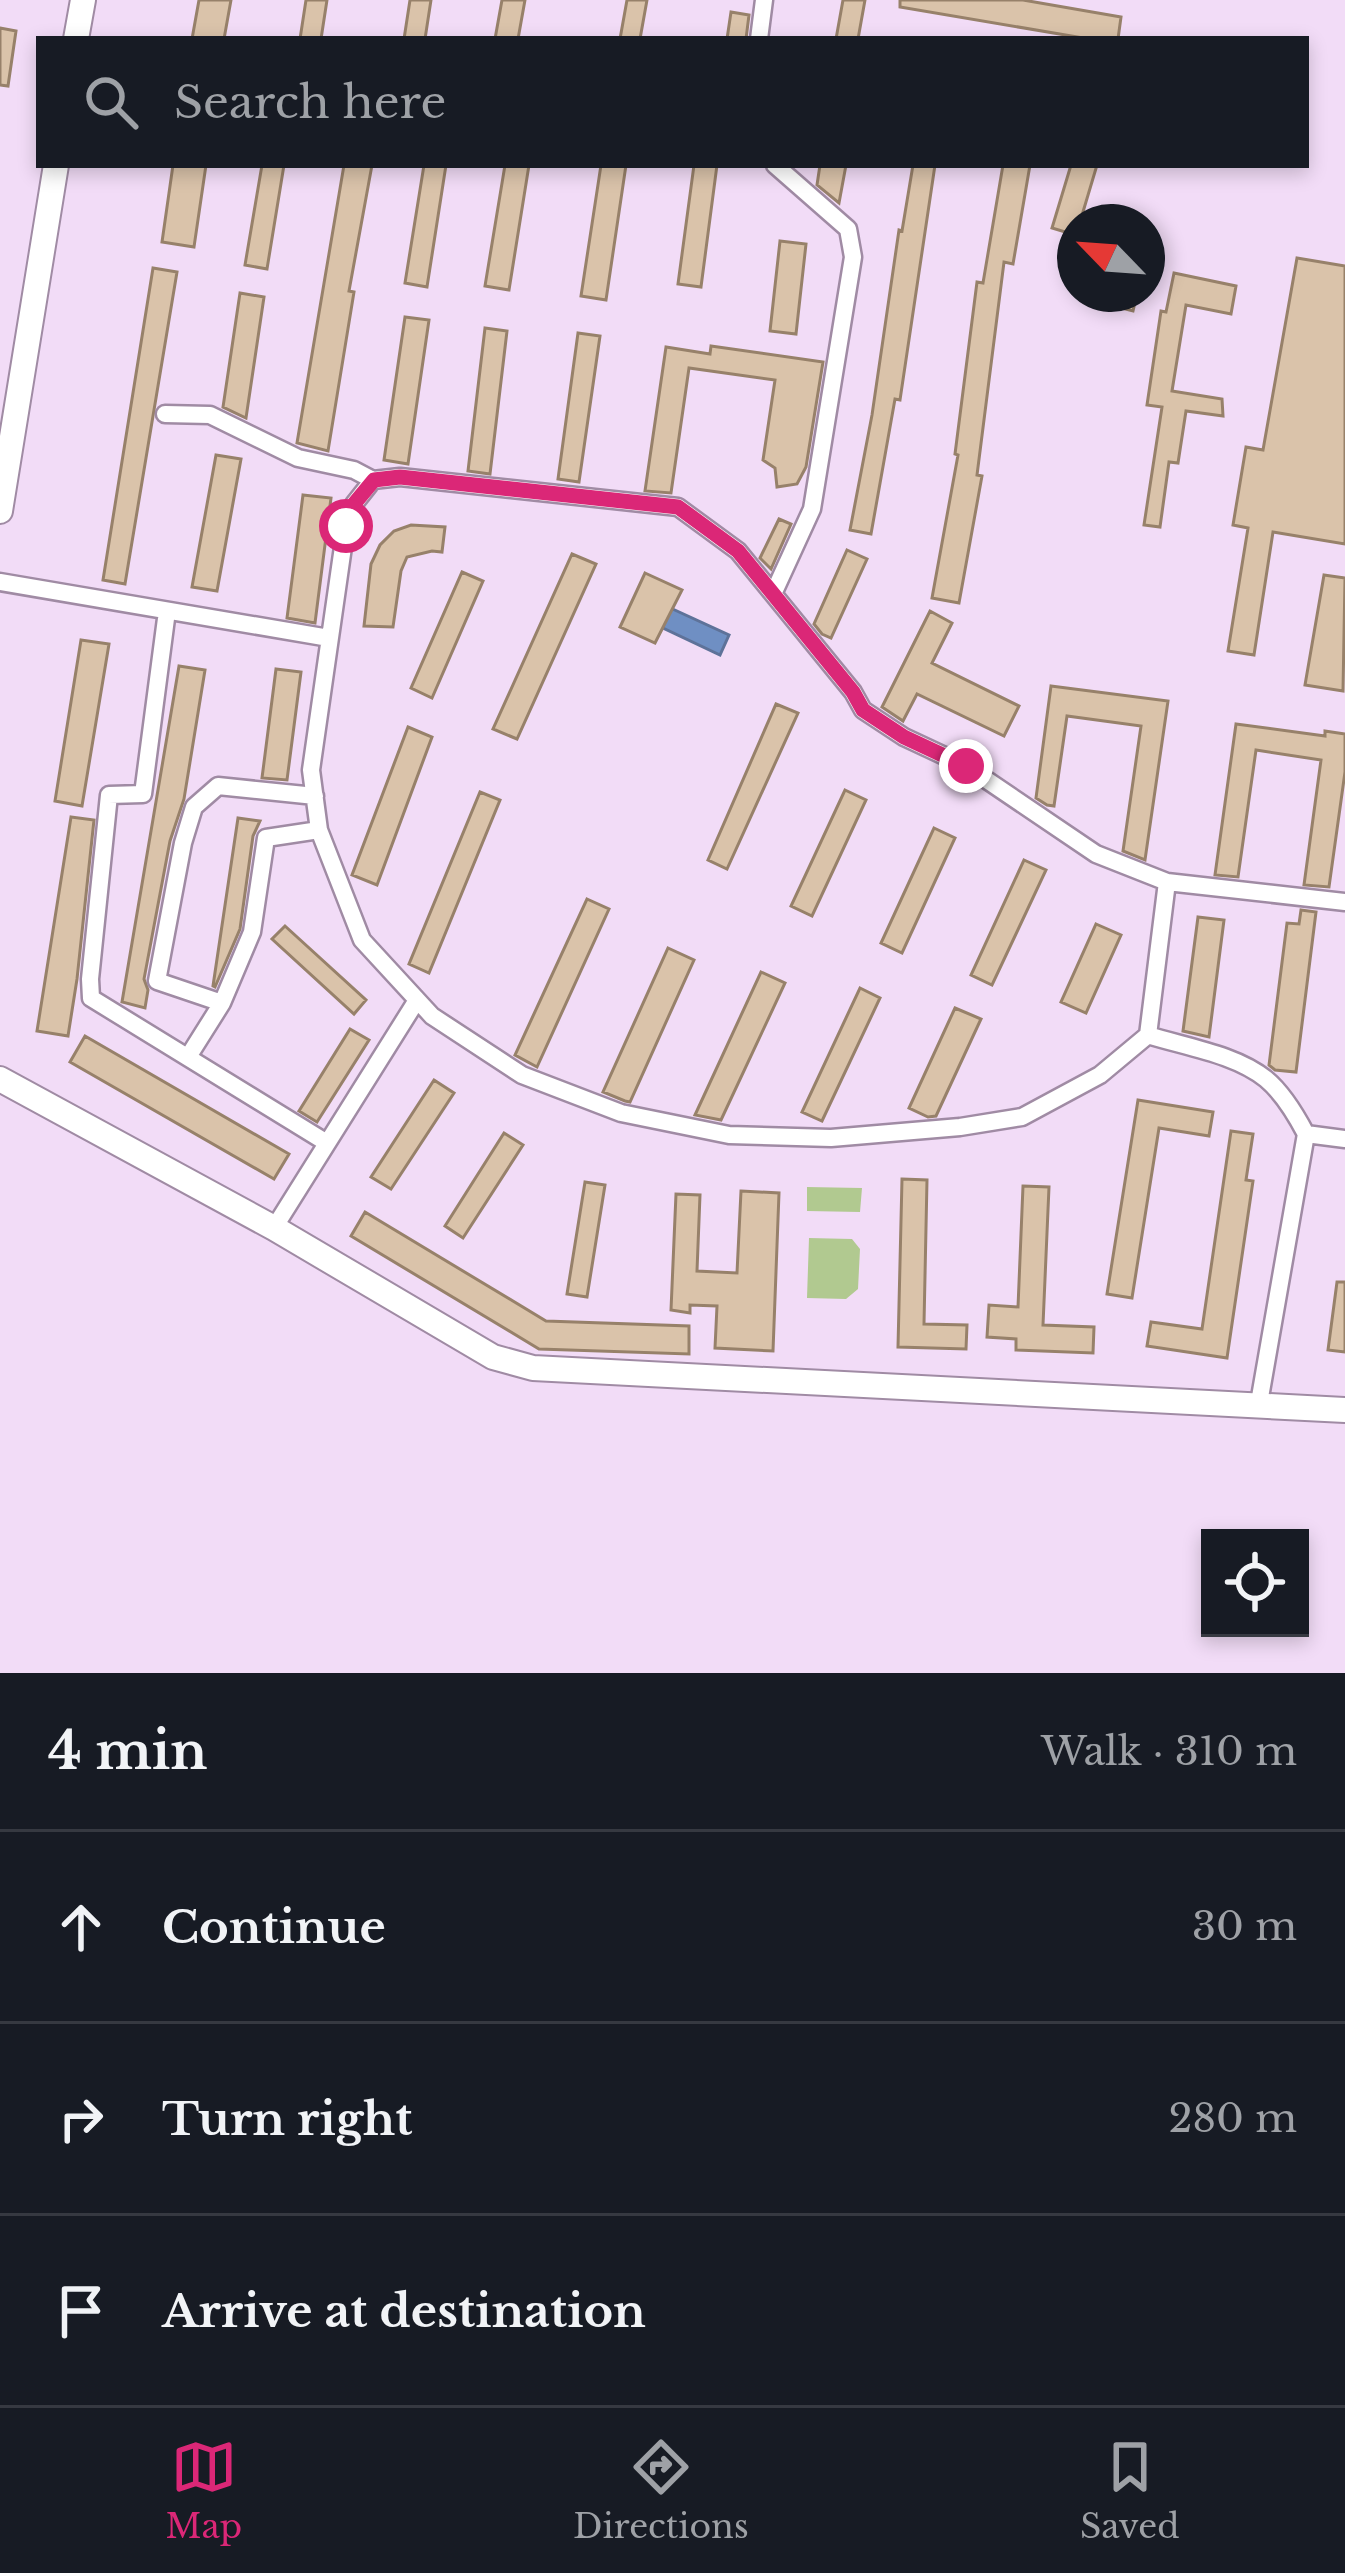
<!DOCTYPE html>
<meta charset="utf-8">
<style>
:root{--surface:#171b24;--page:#20242c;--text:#f1f3f6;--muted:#9ea1a6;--line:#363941;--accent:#db2777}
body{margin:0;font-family:"Libre Baskerville",serif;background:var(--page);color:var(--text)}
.controls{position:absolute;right:36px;bottom:36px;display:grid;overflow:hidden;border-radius:0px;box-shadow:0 6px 18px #0003}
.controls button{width:108px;height:108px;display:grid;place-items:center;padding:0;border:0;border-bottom:3px solid var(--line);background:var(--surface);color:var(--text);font:60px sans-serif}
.compass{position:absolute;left:1057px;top:204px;width:108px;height:108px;border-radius:50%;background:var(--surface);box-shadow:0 6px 18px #0003;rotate:295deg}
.stop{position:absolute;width:36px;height:36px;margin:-27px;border:9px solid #db2777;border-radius:50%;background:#fff}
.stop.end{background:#db2777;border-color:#fff;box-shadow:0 3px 12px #0008}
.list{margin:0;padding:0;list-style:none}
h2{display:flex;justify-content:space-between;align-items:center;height:156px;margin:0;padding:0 48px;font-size:51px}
h2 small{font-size:39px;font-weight:400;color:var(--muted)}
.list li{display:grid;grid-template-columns:78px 1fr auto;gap:36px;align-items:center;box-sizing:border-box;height:192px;padding:0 48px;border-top:3px solid var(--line)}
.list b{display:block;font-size:45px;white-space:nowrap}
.list em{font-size:39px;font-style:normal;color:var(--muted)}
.icon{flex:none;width:66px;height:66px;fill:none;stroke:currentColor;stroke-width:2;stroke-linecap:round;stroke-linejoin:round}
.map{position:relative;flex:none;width:1345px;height:1673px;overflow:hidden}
.search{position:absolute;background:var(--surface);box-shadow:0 6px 18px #0003;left:36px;right:36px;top:36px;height:132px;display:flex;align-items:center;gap:30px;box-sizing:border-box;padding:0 42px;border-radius:0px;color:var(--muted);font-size:45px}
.sheet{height:732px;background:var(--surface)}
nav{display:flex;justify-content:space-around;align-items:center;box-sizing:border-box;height:168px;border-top:3px solid var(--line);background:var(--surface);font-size:33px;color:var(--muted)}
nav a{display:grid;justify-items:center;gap:6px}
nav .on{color:var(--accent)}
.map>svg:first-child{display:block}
</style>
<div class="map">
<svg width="1345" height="1673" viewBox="0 0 1345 1673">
<rect width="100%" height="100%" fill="#f2dcf7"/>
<path fill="#b1c990" d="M807,1187L862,1188L860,1212L807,1211Z
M809,1238L852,1239L860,1249L858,1289L846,1299L807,1298Z"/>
<path fill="#6f8fc3" stroke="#5e7299" stroke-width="3" d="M653,600L729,635L720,655L644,619Z"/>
<path fill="#dac3aa" stroke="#97816a" stroke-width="3" d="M199,0H231L224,39H192Z
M306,0H327L321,39H300Z
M410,0H431L425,39H404Z
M502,0H525L518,39H495Z
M627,0H647L640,39H620Z
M843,0H865L858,39H836Z
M900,0H1023L1121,17L1118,39H1089L900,7Z
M731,12L749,15L746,39H727Z
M0,28L16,31L8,86L0,85Z
M173,165H206L194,247L162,242Z
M262,165H284L267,269L245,265Z
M344,165H372L349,291L354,292L328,451L297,443Z
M424,165H446L427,287L405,283Z
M505,165H529L509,290L485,286Z
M601,165H626L606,300L581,296Z
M694,165H717L701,287L678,284Z
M820,165H846L839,203L817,185Z
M913,165H935L900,400L895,399L871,534L850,530L872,415L899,230L902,231Z
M1003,165H1030L1013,264L1004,262L977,475L982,476L959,603L932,598L958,455L955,454L977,282L983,283Z
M1071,165H1097L1080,222H1075V235L1052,228Z
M780,241L806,244L796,334L770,331Z
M1297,258L1345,266V544L1273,532L1254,655L1228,651L1248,528L1233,525L1246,447L1263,450Z
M153,268L177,272L125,584L103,580Z
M1174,273L1236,286L1231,314L1186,305L1172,391L1222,399L1223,416L1186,411L1178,463L1169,462L1160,527L1144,525L1162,407L1147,405L1161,311L1166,312Z
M240,293L264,297L246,418L223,407Z
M1086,294H1137L1133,311L1086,299Z
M405,317L429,320L408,464L384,460Z
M485,328L507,331L490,474L468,471Z
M578,333L600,336L579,482L558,479Z
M711,346L823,362L806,467L797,484L777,487L775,468L763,460L775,380L689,368L671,493L645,491L666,347L710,354Z
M216,455L241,459L217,591L192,587Z
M303,495L331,498L315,623L287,618Z
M779,519L791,524L771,569L760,558Z
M411,525L445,527L442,552L432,551L407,557L401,571L393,627L364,626L371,564L380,545L394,531Z
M847,550L867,559L831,638L822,634L814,624Z
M572,554L596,564L517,739L493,729Z
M462,572L483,581L432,698L411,688Z
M645,573L682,590L655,643L620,627Z
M1324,575L1345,578L1343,691L1305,685Z
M930,611L952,623L932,663L1019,706L1004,736L917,694L903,721L882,707Z
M81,640L109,644L82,806L55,801Z
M179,666L205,670L184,799L170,841L144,979L148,990L145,1008L122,1002Z
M276,669L301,672L287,780L262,778Z
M1051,686L1168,701L1145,860L1123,851L1141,726L1067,716L1054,806L1047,805L1036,798Z
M776,704L798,713L727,869L708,860Z
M1236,724L1325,736V731L1345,734V772L1329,887L1304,885L1321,760L1256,750L1238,877L1215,875Z
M408,727L432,737L377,885L352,875Z
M845,790L866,800L812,916L791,906Z
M480,792L500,800L429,973L409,964Z
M71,817L94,820L77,979L68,1036L37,1031Z
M238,818L260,821L253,836L240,929L215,987L213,986Z
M934,828L955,838L902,953L881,943Z
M1024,860L1046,870L992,985L971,975Z
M587,899L609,909L537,1067L515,1055Z
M1301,910L1316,912L1296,1072L1275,1070L1269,1065L1287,923L1299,924Z
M1198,917L1224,920L1209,1037L1183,1031Z
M1096,924L1121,935L1086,1013L1061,1002Z
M285,926L366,1000L354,1014L272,939Z
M668,948L694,960L630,1102L625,1101L603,1092Z
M761,972L785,983L721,1120L695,1115Z
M860,988L880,998L822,1121L802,1112Z
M955,1008L981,1019L936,1116L928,1117L909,1108Z
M350,1029L369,1040L317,1122L299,1111Z
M85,1036L289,1154L274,1179L70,1062Z
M434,1080L454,1093L391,1189L371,1177Z
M1138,1100L1213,1112L1209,1136L1159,1128L1132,1298L1107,1294Z
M1231,1131L1253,1134L1246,1180L1253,1181L1227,1358L1147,1346L1151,1322L1202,1329Z
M504,1133L523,1145L463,1238L445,1226Z
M902,1179L927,1180L924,1324L967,1325L966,1349L898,1347Z
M585,1182L605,1185L587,1297L567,1294Z
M1023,1186L1049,1187L1043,1325L1094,1327L1093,1353L1016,1350V1339L987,1337L989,1305L1018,1307Z
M741,1191L779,1193L773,1351L715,1348L717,1306L690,1305V1313L671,1310L676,1194L700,1195L697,1271L737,1273Z
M365,1212L546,1321L689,1326V1354L539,1349L351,1236Z
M1337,1282H1345V1352L1328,1350Z"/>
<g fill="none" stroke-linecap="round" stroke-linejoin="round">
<g stroke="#a08ba4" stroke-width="21">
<path id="street" d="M759,39L764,0
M165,414L210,415L298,458L354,470L373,480
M0,582L329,638
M774,592L812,509L853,257L848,229L775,165
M167,611L143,794L109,795L90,979L91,998L327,1143
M222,1003L252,932L266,838L319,830
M1148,1035L1100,1075L1022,1117L960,1127L831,1138L729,1135L621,1113L522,1075L432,1016L362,940L319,830L311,770L346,526L354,504L373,480L400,477L678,507L738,551L853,692L863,710L904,737L966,766L1096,854L1167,882
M188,1057L222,1003L157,981L183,843L194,807L218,786L315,796
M1306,1134L1345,1139
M274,1228L417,1000
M1259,1403L1306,1134C1296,1115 1283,1093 1266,1079C1235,1054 1186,1047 1148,1035L1167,882L1345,902"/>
</g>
<g stroke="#a08ba4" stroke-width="28">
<path id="secondary" d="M76,39L83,0
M0,511L56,165
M0,1079L274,1228L493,1357L533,1368L1345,1410"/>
</g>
<use href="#street" stroke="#fff" stroke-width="16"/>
<use href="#secondary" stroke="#fff" stroke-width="24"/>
</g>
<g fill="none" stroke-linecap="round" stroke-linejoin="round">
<path stroke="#db2777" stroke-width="15" d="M346,526L354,504L374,480L400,477L678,507L738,551L853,692L863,710L904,737L966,766"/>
</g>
</svg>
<div class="controls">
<button><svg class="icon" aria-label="locate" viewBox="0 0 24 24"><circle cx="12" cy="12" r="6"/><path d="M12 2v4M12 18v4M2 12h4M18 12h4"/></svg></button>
</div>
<svg class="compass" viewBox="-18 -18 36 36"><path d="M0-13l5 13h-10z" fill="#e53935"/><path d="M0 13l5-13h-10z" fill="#9ea1a6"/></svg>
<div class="stop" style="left:346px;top:526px"></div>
<div class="stop end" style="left:966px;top:766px"></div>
<div class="search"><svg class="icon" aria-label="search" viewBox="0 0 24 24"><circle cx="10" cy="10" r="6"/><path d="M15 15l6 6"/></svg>Search here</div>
</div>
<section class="sheet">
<h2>4 min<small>Walk · 310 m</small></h2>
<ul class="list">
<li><svg class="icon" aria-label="ahead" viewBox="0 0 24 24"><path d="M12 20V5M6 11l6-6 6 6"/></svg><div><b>Continue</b></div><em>30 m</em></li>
<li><svg class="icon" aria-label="right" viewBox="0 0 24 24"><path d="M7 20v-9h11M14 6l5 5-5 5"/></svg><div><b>Turn right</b></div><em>280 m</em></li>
<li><svg class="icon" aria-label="arrive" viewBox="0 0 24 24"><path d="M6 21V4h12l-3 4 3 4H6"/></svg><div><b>Arrive at destination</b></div></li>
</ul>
</section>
<nav>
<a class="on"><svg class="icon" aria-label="map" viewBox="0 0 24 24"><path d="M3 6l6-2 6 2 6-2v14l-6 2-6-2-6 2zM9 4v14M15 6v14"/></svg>Map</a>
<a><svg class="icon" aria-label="directions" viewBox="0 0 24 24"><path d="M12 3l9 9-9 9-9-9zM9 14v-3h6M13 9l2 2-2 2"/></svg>Directions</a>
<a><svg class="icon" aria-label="saved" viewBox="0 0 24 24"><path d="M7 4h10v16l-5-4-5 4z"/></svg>Saved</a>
</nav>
